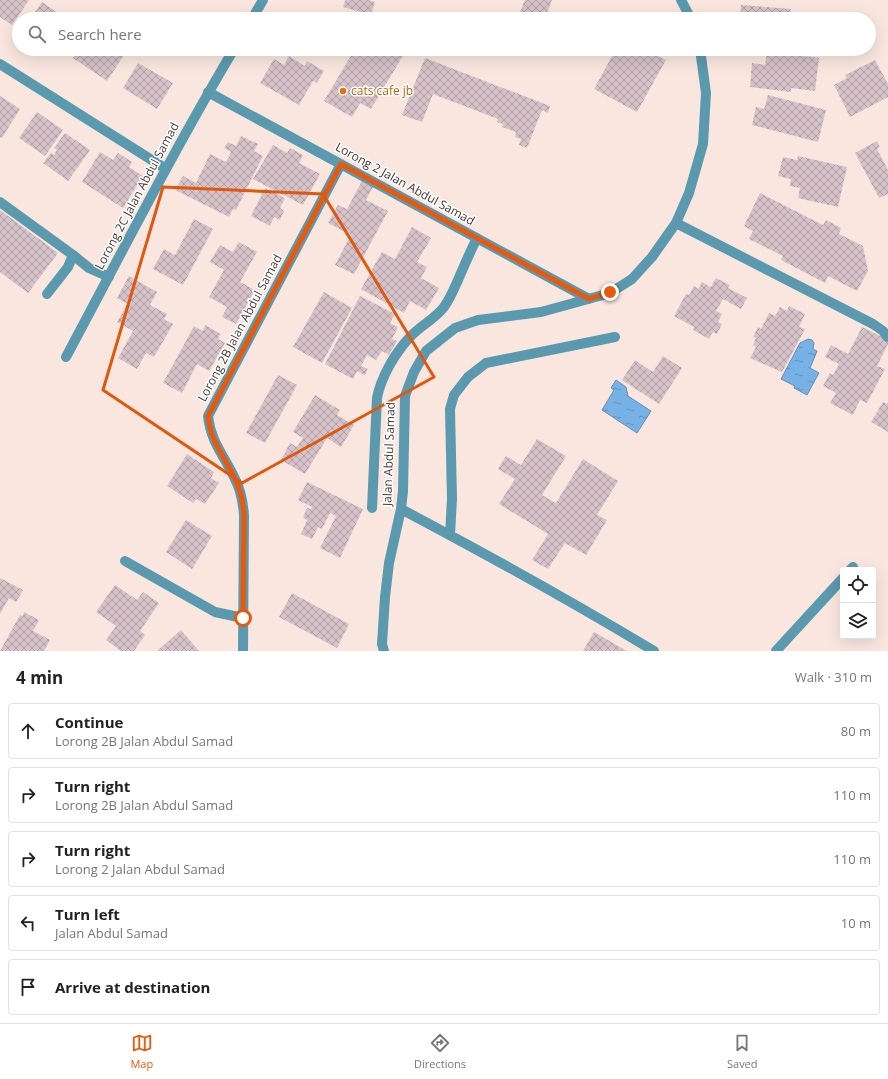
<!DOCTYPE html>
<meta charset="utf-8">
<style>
:root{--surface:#fff;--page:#f6f6f6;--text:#222;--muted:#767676;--line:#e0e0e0;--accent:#ea580c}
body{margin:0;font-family:"Open Sans",sans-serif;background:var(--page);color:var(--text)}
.controls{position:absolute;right:12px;bottom:12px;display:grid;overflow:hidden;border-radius:4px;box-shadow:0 4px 16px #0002}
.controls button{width:36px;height:36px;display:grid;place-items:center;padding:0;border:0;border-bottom:1px solid var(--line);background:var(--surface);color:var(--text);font:20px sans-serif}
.stop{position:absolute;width:12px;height:12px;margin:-9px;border:3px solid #ea580c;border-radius:50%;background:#fff}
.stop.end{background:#ea580c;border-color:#fff;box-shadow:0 1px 4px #0008}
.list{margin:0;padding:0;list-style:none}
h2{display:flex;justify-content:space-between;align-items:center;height:52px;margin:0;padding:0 16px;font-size:17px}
h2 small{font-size:13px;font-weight:400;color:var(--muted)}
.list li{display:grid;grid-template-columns:26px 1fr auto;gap:12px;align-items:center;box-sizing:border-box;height:56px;margin:0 8px 8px;padding:0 8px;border:1px solid var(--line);border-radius:4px}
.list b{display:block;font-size:15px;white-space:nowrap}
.list p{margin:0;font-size:13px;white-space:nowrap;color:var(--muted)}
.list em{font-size:13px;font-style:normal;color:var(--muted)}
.icon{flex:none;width:22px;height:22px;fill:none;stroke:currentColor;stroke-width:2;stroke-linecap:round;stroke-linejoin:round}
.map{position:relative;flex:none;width:888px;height:651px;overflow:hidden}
.search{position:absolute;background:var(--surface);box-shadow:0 4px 16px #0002;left:12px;right:12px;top:12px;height:44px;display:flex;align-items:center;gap:10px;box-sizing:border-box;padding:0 14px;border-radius:22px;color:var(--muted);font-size:15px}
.sheet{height:372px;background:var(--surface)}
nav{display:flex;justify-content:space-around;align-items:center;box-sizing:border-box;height:56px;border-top:1px solid var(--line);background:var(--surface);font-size:11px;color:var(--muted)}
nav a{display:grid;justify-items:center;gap:2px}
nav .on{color:var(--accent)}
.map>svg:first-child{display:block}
</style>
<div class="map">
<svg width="888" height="651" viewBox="0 0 888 651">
<defs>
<pattern id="water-ripples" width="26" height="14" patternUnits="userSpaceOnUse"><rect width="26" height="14" fill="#77b2e7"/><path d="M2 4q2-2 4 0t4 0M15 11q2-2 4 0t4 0" fill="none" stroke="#6392bc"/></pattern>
<pattern id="building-cross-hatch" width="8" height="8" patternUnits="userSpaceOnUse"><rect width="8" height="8" fill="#d6c3ca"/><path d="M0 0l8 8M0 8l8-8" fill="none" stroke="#af9fa5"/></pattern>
</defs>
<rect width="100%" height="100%" fill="#f9e7df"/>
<path fill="url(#water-ripples)" stroke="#678eb2" d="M808,339L812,340L814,343L813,349L817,351L810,368L819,373L807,395L794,388L795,386L781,379L800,343Z
M616,380L626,387L628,396L651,411L637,433L602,410L614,390L611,388Z"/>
<path fill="url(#building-cross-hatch)" d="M0,0H29L12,25L0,17Z
M345,0H368L375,2L371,15L343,7Z
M525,0H552L545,19H517Z
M42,2L67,19H30Z
M741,5L791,9L790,19H740Z
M52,49H61L58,53Z
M79,49H115L124,55L107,81L73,58Z
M355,49H407L371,109L360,103L352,117L324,101Z
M616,49H645L666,60L637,112L594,89Z
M767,51L819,58L815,91L791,88V92L750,87L752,63L765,65Z
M289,56L305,66L307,61L324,71L317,83L313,81L299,105L260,83L274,59L284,65Z
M425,58L550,106L548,113L542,110L527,148L519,145L521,139L515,137L516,132L502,127L503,124L497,122L498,119L433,94L422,122L402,115Z
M875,60L888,84V97L850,117L834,85L847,78L845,75Z
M138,63L173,83L157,109L123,88Z
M768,95L826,110L818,142L752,125L756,107L764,109Z
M0,96L20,109L2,138L0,137Z
M37,112L63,130L45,156L19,138Z
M65,133L90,150L68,181L43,163L51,153L54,155L57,150L54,148Z
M241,136L258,144L254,151L263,156L236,210L233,209L229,217L175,190L183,176L196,183L210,154L226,162L231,152L224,148L228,142L236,146Z
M877,141L880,147L877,149L888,170V194L879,198L855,153Z
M273,145L287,153L290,148L303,155L299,163L320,174L303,205L253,179Z
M100,152L113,160L118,153L132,162L129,167L143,176L123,208L82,182Z
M798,156L847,167L838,207L798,198L800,188L790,186L791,179L778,176L783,157L797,160Z
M362,181L373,187L366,200L388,211L354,274L335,265L351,235L328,223L338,205L347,209Z
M265,188L285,198L280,208L284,211L280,220L274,217L270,226L251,216Z
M760,193L823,225L826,220L841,228L839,234L863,246L868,271L857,291L828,276L825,283L781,260L783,256L749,239L753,231L744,226Z
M0,210L58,253L28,293L0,272Z
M194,219L213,229L183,285L153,269L164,249L175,255Z
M412,227L431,238L417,262L427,267L421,278L439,288L426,310L410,301L404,313L361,289L382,252L395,259Z
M239,242L257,252L240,282L255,290L236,324L222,317L227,307L209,297L224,270L210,262L220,245L233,252Z
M129,276L157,292L150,305L167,314L164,319L173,324L154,357L146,353L137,369L118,358L133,331L117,322L127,304L117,298Z
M716,278L730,285L728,288L747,298L741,309L723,299L716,311L722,314L718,322L722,324L717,334L713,332L709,339L693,330L694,327L674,316L686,294L689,295L694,286L698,289L702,282L711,287Z
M324,292L352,308L322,363L293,347Z
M360,296L395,314L390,323L398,327L392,339L397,341L389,355L382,351L376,360L367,355L361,366L368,369L365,375L357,371L353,379L325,364Z
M789,306L805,314L799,327L805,329L782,372L750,358L756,347L753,345L756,338L753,337L758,327L761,329L769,313L775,316L780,307L787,311Z
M205,325L221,334L218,339L225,343L209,371L197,364L182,393L163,383L194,326L203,331Z
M862,327L888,340V344L877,366L885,369L867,403L860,400L853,415L830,403L836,393L823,386L830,373L833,375L839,364L825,357L831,345L848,354Z
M663,356L682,368L659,404L622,380L635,360L653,372Z
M278,375L297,385L265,443L246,433Z
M315,395L340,410L337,415L354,425L341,447L327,438L305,474L281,460L290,443L297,447L303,438L293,432Z
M883,402L887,404L888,402V432L871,422Z
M537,439L566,456L542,495L556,503L583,459L618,481L597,515L607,520L586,555L565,543L548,569L532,560L548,534L499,504L515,479L498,469L506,456L521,465Z
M187,454L214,472L211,478L219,483L205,504L196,499L193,503L167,486Z
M307,482L363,509L340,558L320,548L336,516L330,513L322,529L318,527L312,539L301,534L307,520L303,517L307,508L311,509L312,507L298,500Z
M186,520L212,536L192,569L166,552Z
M0,578L23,590L16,602L9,598L0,614Z
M115,585L137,600L143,592L159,603L140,631L145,635L134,651H121L106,640L116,626L96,612Z
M292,593L349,624L337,648L279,617Z
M24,612L39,620L33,631L50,640L44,651H0L20,615L23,616Z
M181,630L199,651H157Z
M594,632L627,651H583Z"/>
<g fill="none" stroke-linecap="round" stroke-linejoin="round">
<path stroke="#5b99ae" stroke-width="10" d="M681,0L691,19
M252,19L263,0
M0,64L166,169
M208,92L589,299
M0,202L73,255
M676,223L873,324L883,331L888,337
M47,294L68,267L73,255L89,268L109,277
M66,357C121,254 174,150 234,49
M372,508L377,398C381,377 395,353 410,337C420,326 435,319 444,307C450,299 454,289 458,280C464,266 470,252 477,238
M401,509C486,554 571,601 654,651
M450,535L452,499L450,409L454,395L468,377L486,363L615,337
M125,561L215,612L243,618
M850,570L853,567
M243,651L244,515C243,503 241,490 235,479C224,455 211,443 208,416L341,164
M384,651L382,644L385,597L389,563L401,509L403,491L405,396L414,372L426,351L455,328L478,320L541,312L610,293L632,279L652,257L676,223L689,193L703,144L706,93L700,49
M776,651L843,578"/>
</g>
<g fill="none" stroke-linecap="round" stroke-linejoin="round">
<path stroke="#ea580c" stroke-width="5" d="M243,618L244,515C243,503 241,490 235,479C224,455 211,443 208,416L341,164L589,299L610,292"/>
</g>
<path fill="none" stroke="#e0570e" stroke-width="3" stroke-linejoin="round" d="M163,187L323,194L434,377L242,483L103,390Z"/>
<circle fill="#e8710a" stroke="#fff" stroke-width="1.5" cx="343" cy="91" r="4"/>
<g text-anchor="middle" stroke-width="3" stroke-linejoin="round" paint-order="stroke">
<g font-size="12" fill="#c56008" stroke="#fff" text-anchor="start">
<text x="351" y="95">cats cafe jb</text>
</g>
<g font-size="12" fill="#413a37" stroke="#fff">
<text transform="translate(405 184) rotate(29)" y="4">Lorong 2 Jalan Abdul Samad</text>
<text transform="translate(137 196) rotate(-62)" y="4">Lorong 2C Jalan Abdul Samad</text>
<text transform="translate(240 328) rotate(-62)" y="4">Lorong 2B Jalan Abdul Samad</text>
<text transform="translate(389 454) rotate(-88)" y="4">Jalan Abdul Samad</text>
</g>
</g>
</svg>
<div class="controls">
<button><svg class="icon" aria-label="locate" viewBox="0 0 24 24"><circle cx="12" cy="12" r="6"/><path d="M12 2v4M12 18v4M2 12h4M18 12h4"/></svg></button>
<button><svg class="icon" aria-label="layers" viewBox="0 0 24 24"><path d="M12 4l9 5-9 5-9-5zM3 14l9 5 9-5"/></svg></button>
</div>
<div class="stop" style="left:243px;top:618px"></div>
<div class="stop end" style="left:610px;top:292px"></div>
<div class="search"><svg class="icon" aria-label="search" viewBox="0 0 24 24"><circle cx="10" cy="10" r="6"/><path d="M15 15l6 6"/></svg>Search here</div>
</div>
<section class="sheet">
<h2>4 min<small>Walk · 310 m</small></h2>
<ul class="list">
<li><svg class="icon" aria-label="ahead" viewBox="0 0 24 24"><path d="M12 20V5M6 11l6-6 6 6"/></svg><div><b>Continue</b><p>Lorong 2B Jalan Abdul Samad</p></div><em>80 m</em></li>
<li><svg class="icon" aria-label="right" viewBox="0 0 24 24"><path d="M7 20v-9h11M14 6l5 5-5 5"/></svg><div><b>Turn right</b><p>Lorong 2B Jalan Abdul Samad</p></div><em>110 m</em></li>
<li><svg class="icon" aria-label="right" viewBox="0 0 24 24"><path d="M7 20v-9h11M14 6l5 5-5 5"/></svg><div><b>Turn right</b><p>Lorong 2 Jalan Abdul Samad</p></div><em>110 m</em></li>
<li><svg class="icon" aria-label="left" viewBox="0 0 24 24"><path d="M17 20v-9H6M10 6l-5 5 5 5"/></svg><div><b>Turn left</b><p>Jalan Abdul Samad</p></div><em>10 m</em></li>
<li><svg class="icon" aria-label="arrive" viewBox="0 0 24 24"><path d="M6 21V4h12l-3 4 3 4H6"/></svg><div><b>Arrive at destination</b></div></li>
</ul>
</section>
<nav>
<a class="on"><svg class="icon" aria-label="map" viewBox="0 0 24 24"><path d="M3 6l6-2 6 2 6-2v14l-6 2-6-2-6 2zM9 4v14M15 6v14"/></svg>Map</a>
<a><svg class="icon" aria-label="directions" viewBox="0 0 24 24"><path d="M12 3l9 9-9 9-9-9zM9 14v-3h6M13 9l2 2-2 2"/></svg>Directions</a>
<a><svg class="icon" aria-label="saved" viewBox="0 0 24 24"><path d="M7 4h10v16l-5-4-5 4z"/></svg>Saved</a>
</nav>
